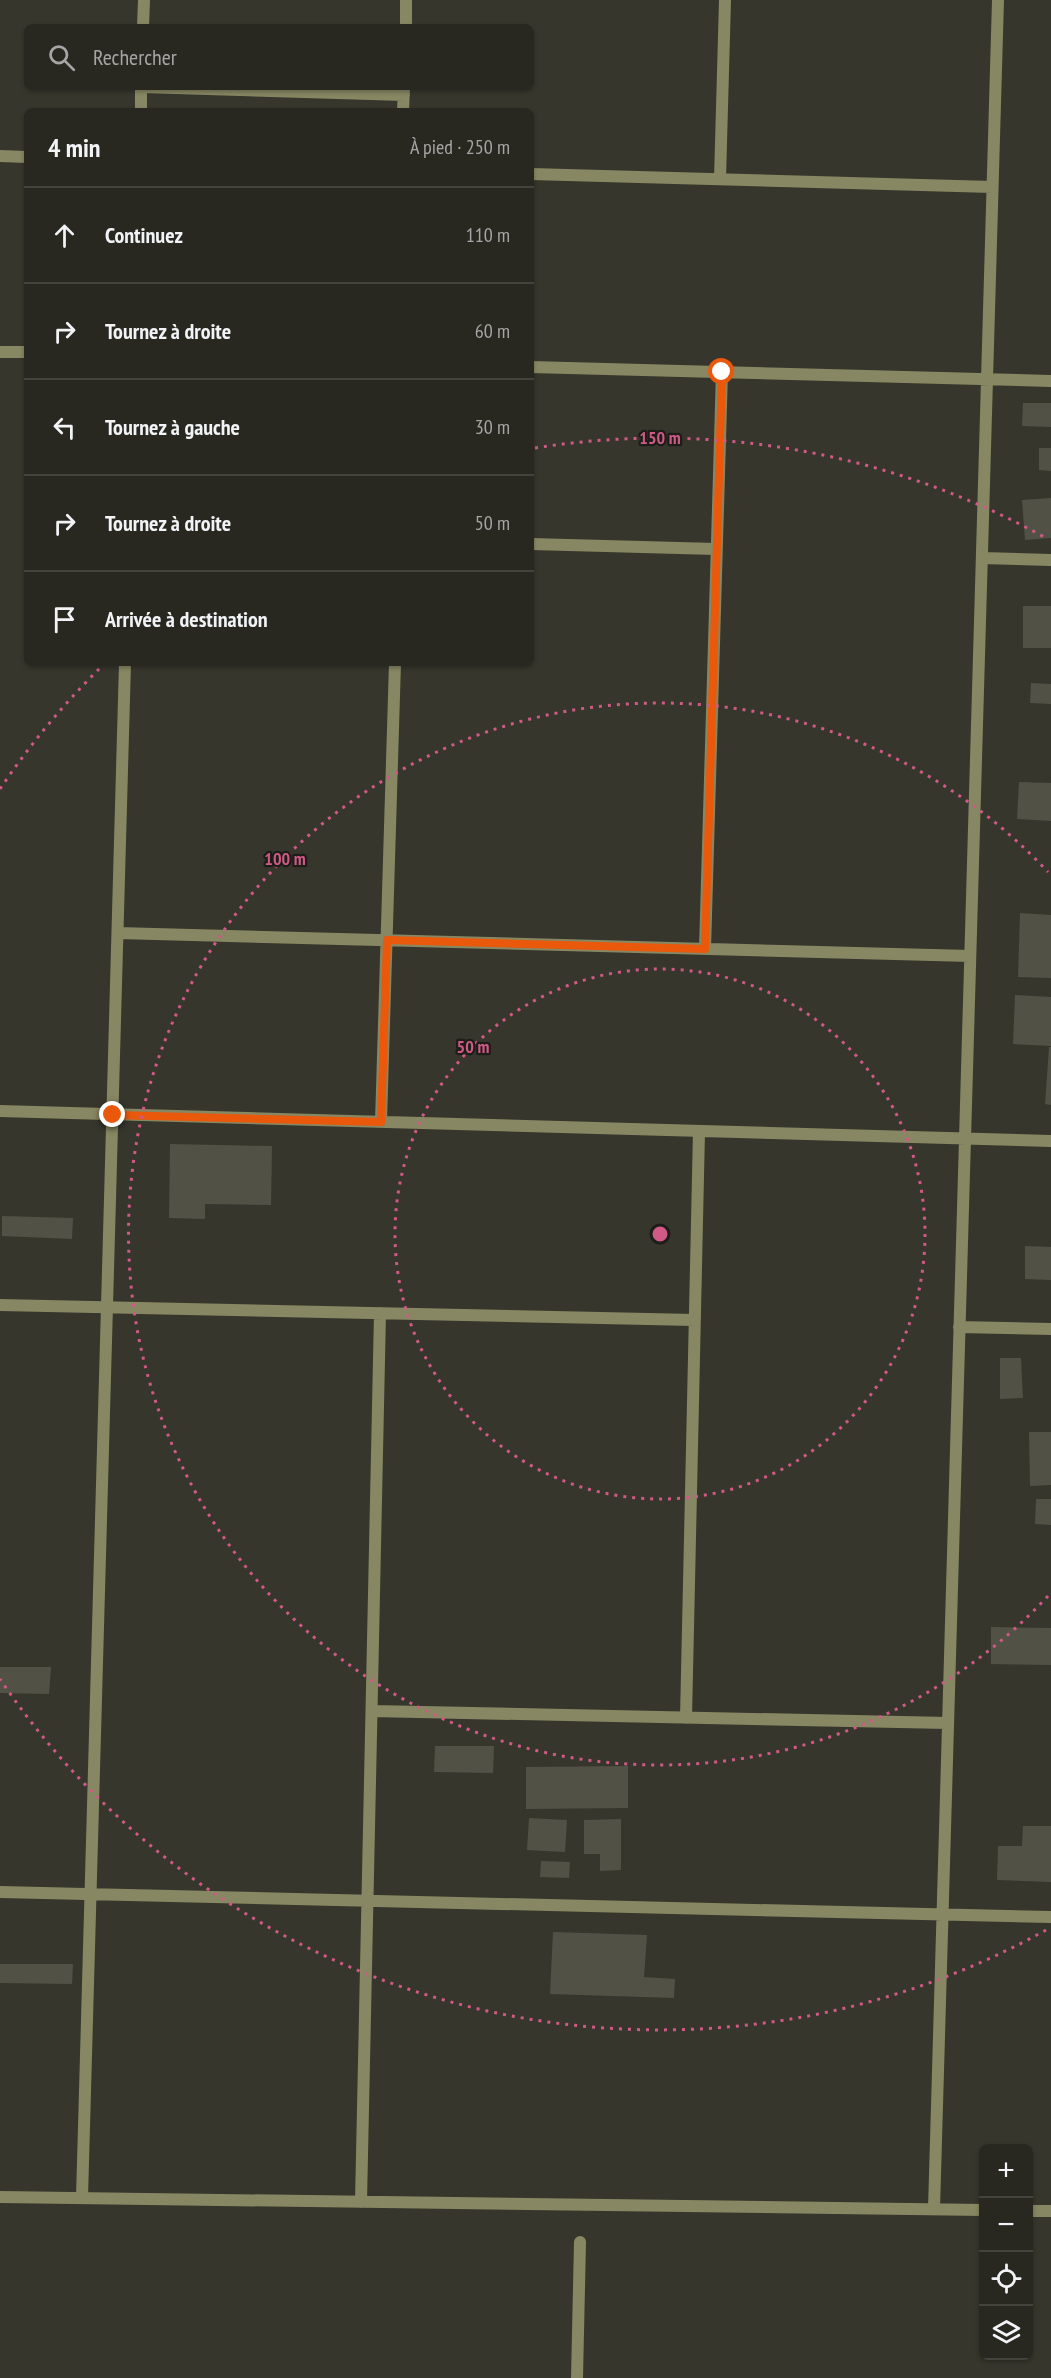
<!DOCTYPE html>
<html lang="fr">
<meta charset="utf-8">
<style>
:root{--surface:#282821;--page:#34342e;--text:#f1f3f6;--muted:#a5a6a5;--line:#44443f}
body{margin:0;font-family:"PT Sans Narrow",sans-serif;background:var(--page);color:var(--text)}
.controls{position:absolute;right:18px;bottom:18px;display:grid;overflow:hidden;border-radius:9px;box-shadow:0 2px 4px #0004}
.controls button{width:54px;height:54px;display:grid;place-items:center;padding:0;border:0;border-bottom:2px solid var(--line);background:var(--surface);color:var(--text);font:30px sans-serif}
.stop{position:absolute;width:18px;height:18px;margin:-14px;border:4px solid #ea580c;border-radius:50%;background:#fff}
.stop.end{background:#ea580c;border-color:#fff;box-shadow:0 2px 6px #0008}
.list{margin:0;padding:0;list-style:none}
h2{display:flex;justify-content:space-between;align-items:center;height:78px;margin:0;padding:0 24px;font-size:26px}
h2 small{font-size:20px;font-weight:400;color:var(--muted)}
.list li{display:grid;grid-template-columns:39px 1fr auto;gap:18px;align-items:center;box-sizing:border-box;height:96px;padding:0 24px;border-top:2px solid var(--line)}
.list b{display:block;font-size:22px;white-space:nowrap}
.list em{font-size:20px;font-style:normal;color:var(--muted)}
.icon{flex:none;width:33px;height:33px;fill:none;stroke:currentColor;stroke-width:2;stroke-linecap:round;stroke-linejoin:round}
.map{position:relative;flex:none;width:1051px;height:2378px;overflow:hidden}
.search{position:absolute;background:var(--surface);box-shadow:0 2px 4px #0004;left:24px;top:24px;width:510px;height:66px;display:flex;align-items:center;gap:15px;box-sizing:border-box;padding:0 21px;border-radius:9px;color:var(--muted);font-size:22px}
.panel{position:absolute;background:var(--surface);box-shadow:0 2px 4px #0004;left:24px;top:108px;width:510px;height:558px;border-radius:9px}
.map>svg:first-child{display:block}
</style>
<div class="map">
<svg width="1051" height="2378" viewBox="0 0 1051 2378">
<rect width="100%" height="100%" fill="#36362c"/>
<path fill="#515146" d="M1023,403H1051V427L1022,426Z
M1039,448H1051V471L1039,470Z
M1051,498V538L1025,540L1022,500Z
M1023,606H1051V648H1023Z
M1031,683L1051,684V704L1030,703Z
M1019,782L1051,783V821L1017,819Z
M1020,913L1051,915V978L1018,977Z
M1015,995L1051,997V1046L1013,1044Z
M1049,1047H1051V1105L1045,1104Z
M170,1144L272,1146L271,1205L205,1204V1219L169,1218Z
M2,1216L73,1218L72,1239L2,1236Z
M1025,1246L1051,1247V1280L1025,1279Z
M1000,1358H1021L1023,1398L1000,1399Z
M1029,1432H1051V1485L1030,1486Z
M1036,1499H1051V1525L1035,1524Z
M991,1627L1051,1628V1665L991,1664Z
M0,1667H51L49,1694L0,1693Z
M435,1746H494L493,1773L434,1772Z
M628,1766V1808L526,1809V1767Z
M529,1818L567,1820L565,1852L527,1850Z
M621,1819V1870L600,1871V1854H584V1820Z
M1023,1826H1051V1882L997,1880L998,1846H1022Z
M541,1861L570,1862L569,1878L540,1877Z
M553,1932L647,1935L644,1977L675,1979L674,1998L550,1994Z
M0,1964H73L72,1984L0,1983Z"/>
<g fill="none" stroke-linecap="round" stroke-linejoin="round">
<path stroke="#878763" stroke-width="12" d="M143,27L144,0
M406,27V0
M142,87L404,95
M141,111V87
M403,111L404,88
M0,156L27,157
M531,174L992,187
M720,179L725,0
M0,352H27
M531,367L1051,381
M531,544L716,549
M982,558L1051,560
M118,933L970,956
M705,949L722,372
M0,1111L1051,1141
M381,1122L395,663
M0,1305L694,1320
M959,1327L1051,1329
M372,1711L948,1723
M686,1718L699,1131
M0,1892L1051,1917
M0,2197L984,2210
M82,2198L125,663
M361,2202L380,1313
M934,2209L998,0
M1028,2211H1051
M577,2378L580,2242"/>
</g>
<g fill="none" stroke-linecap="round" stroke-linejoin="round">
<path stroke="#ea580c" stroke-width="8" d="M113,1115L381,1122L387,940L705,949L722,372"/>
</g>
<g fill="none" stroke="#d05986" stroke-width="3" stroke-dasharray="3 6">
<circle cx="660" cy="1234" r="265"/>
<path d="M1048 1596A531 531 0 1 1 1048 872"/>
<path d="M1046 1930A796 796 0 0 1 0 1679M0 789A796 796 0 0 1 102 666M535 448A796 796 0 0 1 1046 538"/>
</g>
<circle cx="660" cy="1234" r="9" fill="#d05986" stroke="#1d1d19" stroke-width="3"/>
<g font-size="18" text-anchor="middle" font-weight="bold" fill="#d05986" stroke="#1d1d19" stroke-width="4.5" stroke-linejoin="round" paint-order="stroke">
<text x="660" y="444">150 m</text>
<text x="285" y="865">100 m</text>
<text x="473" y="1053">50 m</text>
</g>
</svg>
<div class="controls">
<button>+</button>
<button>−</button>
<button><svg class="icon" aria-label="locate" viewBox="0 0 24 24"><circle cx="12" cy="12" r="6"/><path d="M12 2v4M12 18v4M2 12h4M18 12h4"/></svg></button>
<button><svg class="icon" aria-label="layers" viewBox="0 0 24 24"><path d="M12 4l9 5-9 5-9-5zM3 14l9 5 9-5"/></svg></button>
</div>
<div class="stop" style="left:722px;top:372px"></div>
<div class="stop end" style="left:113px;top:1115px"></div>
<div class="search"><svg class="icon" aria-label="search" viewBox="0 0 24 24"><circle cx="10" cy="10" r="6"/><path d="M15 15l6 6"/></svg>Rechercher</div>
<section class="panel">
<h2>4 min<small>À pied · 250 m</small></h2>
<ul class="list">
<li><svg class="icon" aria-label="ahead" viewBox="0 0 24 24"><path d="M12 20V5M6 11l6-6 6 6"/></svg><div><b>Continuez</b></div><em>110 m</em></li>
<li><svg class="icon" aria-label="right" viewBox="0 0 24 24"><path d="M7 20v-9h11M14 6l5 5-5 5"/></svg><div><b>Tournez à droite</b></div><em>60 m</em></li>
<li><svg class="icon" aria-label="left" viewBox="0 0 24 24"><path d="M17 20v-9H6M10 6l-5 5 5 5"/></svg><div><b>Tournez à gauche</b></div><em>30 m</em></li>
<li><svg class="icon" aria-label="right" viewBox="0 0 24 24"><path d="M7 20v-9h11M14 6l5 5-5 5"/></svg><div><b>Tournez à droite</b></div><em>50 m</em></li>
<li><svg class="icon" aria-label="arrive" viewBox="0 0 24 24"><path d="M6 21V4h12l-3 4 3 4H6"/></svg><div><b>Arrivée à destination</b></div></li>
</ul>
</section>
</div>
